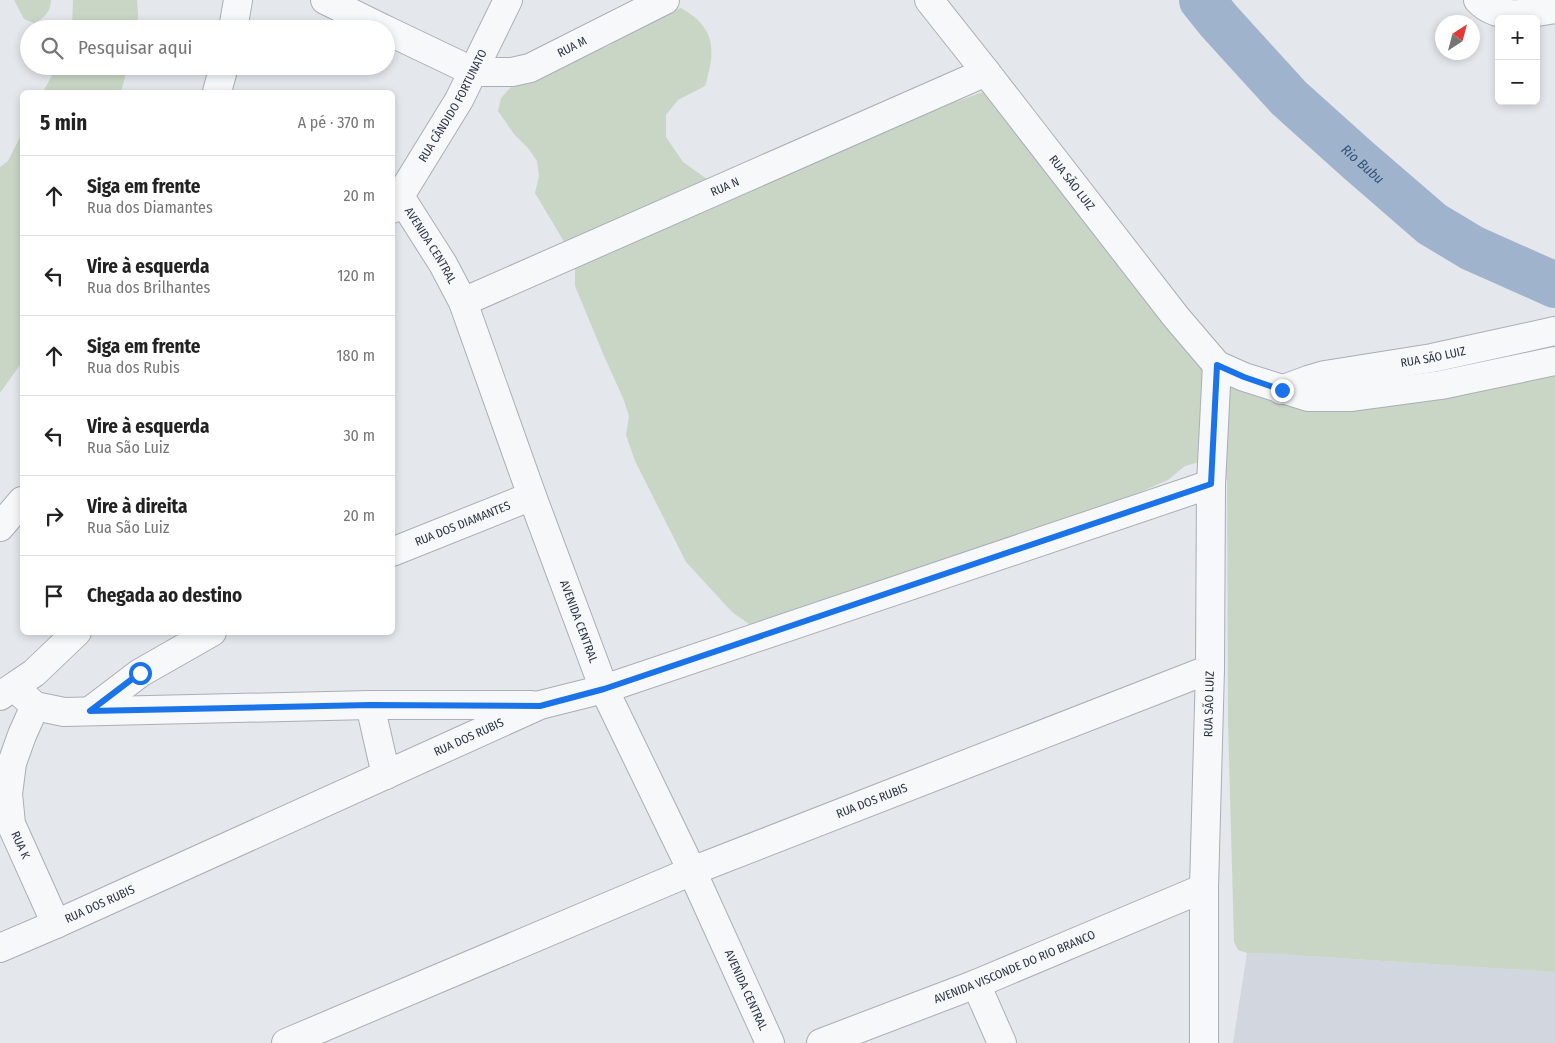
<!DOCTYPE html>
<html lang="pt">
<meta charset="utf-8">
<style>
:root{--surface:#fff;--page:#f6f6f6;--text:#222;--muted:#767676;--line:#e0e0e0}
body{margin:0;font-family:"Fira Sans Condensed",sans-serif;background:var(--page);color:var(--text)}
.controls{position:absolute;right:15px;top:15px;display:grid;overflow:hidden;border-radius:8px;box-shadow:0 2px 8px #0003}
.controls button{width:45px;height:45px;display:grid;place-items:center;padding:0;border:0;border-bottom:1px solid var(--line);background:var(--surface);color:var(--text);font:25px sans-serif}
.compass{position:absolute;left:1435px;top:15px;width:45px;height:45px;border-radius:50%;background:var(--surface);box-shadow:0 2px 8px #0003;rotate:36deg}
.stop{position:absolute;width:15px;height:15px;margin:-11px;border:4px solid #1a73e8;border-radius:50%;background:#fff}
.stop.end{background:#1a73e8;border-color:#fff;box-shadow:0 1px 5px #0008}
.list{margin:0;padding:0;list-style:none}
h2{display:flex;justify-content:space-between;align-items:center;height:65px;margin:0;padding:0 20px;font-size:21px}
h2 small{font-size:16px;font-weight:400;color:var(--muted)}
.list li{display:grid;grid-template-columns:32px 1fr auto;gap:15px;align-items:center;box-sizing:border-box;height:80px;padding:0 20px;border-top:1px solid var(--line)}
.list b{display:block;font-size:19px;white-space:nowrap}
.list p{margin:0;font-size:16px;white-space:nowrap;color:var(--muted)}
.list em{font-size:16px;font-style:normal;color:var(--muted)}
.icon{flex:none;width:28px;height:28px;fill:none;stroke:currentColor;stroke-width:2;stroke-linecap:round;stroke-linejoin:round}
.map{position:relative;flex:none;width:1555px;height:1043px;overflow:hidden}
.search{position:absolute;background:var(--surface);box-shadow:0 2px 8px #0003;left:20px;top:20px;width:375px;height:55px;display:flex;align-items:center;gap:12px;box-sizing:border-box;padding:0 18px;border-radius:28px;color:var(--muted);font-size:19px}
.panel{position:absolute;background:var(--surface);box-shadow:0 2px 8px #0003;left:20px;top:90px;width:375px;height:545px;border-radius:8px}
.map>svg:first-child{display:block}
</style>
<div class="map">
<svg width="1555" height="1043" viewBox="0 0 1555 1043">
<rect width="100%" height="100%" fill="#e4e7ec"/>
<path fill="#d2d6de" d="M1247,953L1276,954L1555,972V1043H1233Z"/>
<path fill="#c9d6c5" d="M14,0H51C51,12 44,18 34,23L24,19Z
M73,0H137L138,13L137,29H72Z
M681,8C716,28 716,50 705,86L678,100L666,115V137L683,162L707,179L754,175L983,92L1182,333L1246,383L1555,370V972L1276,954L1247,953L1238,950L1234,942L1228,721L1227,481L1218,463L1206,460L1185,466L1168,480L1038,536L766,628L749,624L732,612L686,562L635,461L626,435L629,416L623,398L604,356L575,286V268L569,250L535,193L539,176L537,161L528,148L514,134L498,111L501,98L521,76L609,46L642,22Z
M57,66H128L121,92H43Z
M22,133V362L0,393V167L8,161Z"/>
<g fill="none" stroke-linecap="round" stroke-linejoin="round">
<path stroke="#9fb4cc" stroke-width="46" id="s1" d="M1202,0L1218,20L1289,98L1358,160L1432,224L1472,248L1555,285"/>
<g stroke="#a9aeb7" stroke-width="30">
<g id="minor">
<path d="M325,0L384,29"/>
<path id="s2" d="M929,0L986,72L1176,317L1217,365L1244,377L1308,397H1352L1441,385L1555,361"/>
<path d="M1478,0C1499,22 1529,13 1555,9"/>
<path d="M233,29L238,0"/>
<path id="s3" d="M386,30L474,72H512L530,68L665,0"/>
<path d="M217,92L224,66"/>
<path id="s4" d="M401,198L443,264L463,302L532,496L604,689L692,871L770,1043"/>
<path id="s5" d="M392,209L459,100L508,0"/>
<path id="s6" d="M463,302L986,72"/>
<path id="s7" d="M1281,390L1308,380L1325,375L1432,358L1555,331"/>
<path d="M0,527L22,501"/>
<path id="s8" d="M392,552L532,496"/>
<path d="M14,687L35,706L64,712L370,705H531"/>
<path d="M0,696L34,673L77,632"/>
<path d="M370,705L386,775"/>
<path id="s9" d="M35,706L22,735L12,763L8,794L11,824L56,924"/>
<path d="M90,711L140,673L212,632"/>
<path id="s10" d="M0,948L56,924L540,705L604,689L1211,484"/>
<path d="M976,984L1002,1043"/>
<path id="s11" d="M286,1043L692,871L1210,669"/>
<path id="s12" d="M821,1043L976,984L1204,888"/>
<path id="s13" d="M1204,1043V888L1210,669L1211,484L1217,365"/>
</g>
</g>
<use href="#minor" stroke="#f7f8fa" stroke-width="28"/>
</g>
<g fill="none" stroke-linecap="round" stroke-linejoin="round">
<path stroke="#1a73e8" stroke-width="6" d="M140,673L90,711L370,705L540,706L604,689L1211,484L1217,365L1244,377L1282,390"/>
</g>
<g text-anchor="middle" stroke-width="4.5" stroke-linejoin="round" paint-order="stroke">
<g font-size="12" fill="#2b3445" stroke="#f4f6f9">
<text dy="4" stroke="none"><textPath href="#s3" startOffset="201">RUA M</textPath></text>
<text dy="4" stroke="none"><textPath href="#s5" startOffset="120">RUA CÂNDIDO FORTUNATO</textPath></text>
<text dy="4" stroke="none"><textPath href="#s2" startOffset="232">RUA SÃO LUIZ</textPath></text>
<text dy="4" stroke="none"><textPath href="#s6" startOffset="286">RUA N</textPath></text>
<text dy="4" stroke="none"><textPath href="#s4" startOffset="56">AVENIDA CENTRAL</textPath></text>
<text dy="4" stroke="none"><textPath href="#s7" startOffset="156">RUA SÃO LUIZ</textPath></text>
<text dy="4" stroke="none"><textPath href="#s8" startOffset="76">RUA DOS DIAMANTES</textPath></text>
<text dy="4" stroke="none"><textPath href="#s4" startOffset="461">AVENIDA CENTRAL</textPath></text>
<text dy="4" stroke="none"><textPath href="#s13" startOffset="339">RUA SÃO LUIZ</textPath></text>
<text dy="4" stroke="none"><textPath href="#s10" startOffset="514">RUA DOS RUBIS</textPath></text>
<text dy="4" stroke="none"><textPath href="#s11" startOffset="634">RUA DOS RUBIS</textPath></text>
<text dy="4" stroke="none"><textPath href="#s9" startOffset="146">RUA K</textPath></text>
<text dy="4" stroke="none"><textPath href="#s10" startOffset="109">RUA DOS RUBIS</textPath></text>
<text dy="4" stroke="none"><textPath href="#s12" startOffset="208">AVENIDA VISCONDE DO RIO BRANCO</textPath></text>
<text dy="4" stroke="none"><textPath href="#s4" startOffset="866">AVENIDA CENTRAL</textPath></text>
</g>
<g font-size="14" font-style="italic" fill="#34527a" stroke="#f4f6f9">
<text dy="5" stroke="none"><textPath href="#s1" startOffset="230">Rio Bubu</textPath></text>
</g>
</g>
</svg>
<div class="controls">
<button>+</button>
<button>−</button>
</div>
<svg class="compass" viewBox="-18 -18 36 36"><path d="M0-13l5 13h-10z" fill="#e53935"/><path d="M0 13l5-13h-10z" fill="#767676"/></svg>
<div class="stop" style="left:140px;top:673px"></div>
<div class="stop end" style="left:1282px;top:390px"></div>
<div class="search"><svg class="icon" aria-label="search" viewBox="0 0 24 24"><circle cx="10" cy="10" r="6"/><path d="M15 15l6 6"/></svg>Pesquisar aqui</div>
<section class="panel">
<h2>5 min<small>A pé · 370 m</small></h2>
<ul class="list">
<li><svg class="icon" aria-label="ahead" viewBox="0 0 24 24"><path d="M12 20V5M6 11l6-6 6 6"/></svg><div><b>Siga em frente</b><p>Rua dos Diamantes</p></div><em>20 m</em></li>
<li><svg class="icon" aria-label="left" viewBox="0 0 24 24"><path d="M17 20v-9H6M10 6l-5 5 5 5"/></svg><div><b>Vire à esquerda</b><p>Rua dos Brilhantes</p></div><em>120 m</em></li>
<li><svg class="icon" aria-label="ahead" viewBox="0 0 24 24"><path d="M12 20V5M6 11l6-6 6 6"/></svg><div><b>Siga em frente</b><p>Rua dos Rubis</p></div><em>180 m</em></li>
<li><svg class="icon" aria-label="left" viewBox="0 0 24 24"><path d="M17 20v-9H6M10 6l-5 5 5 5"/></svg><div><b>Vire à esquerda</b><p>Rua São Luiz</p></div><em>30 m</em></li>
<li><svg class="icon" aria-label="right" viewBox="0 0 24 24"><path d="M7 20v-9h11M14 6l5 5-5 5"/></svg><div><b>Vire à direita</b><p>Rua São Luiz</p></div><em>20 m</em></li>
<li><svg class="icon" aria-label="arrive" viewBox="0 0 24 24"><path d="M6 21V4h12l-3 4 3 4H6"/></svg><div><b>Chegada ao destino</b></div></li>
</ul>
</section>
</div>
